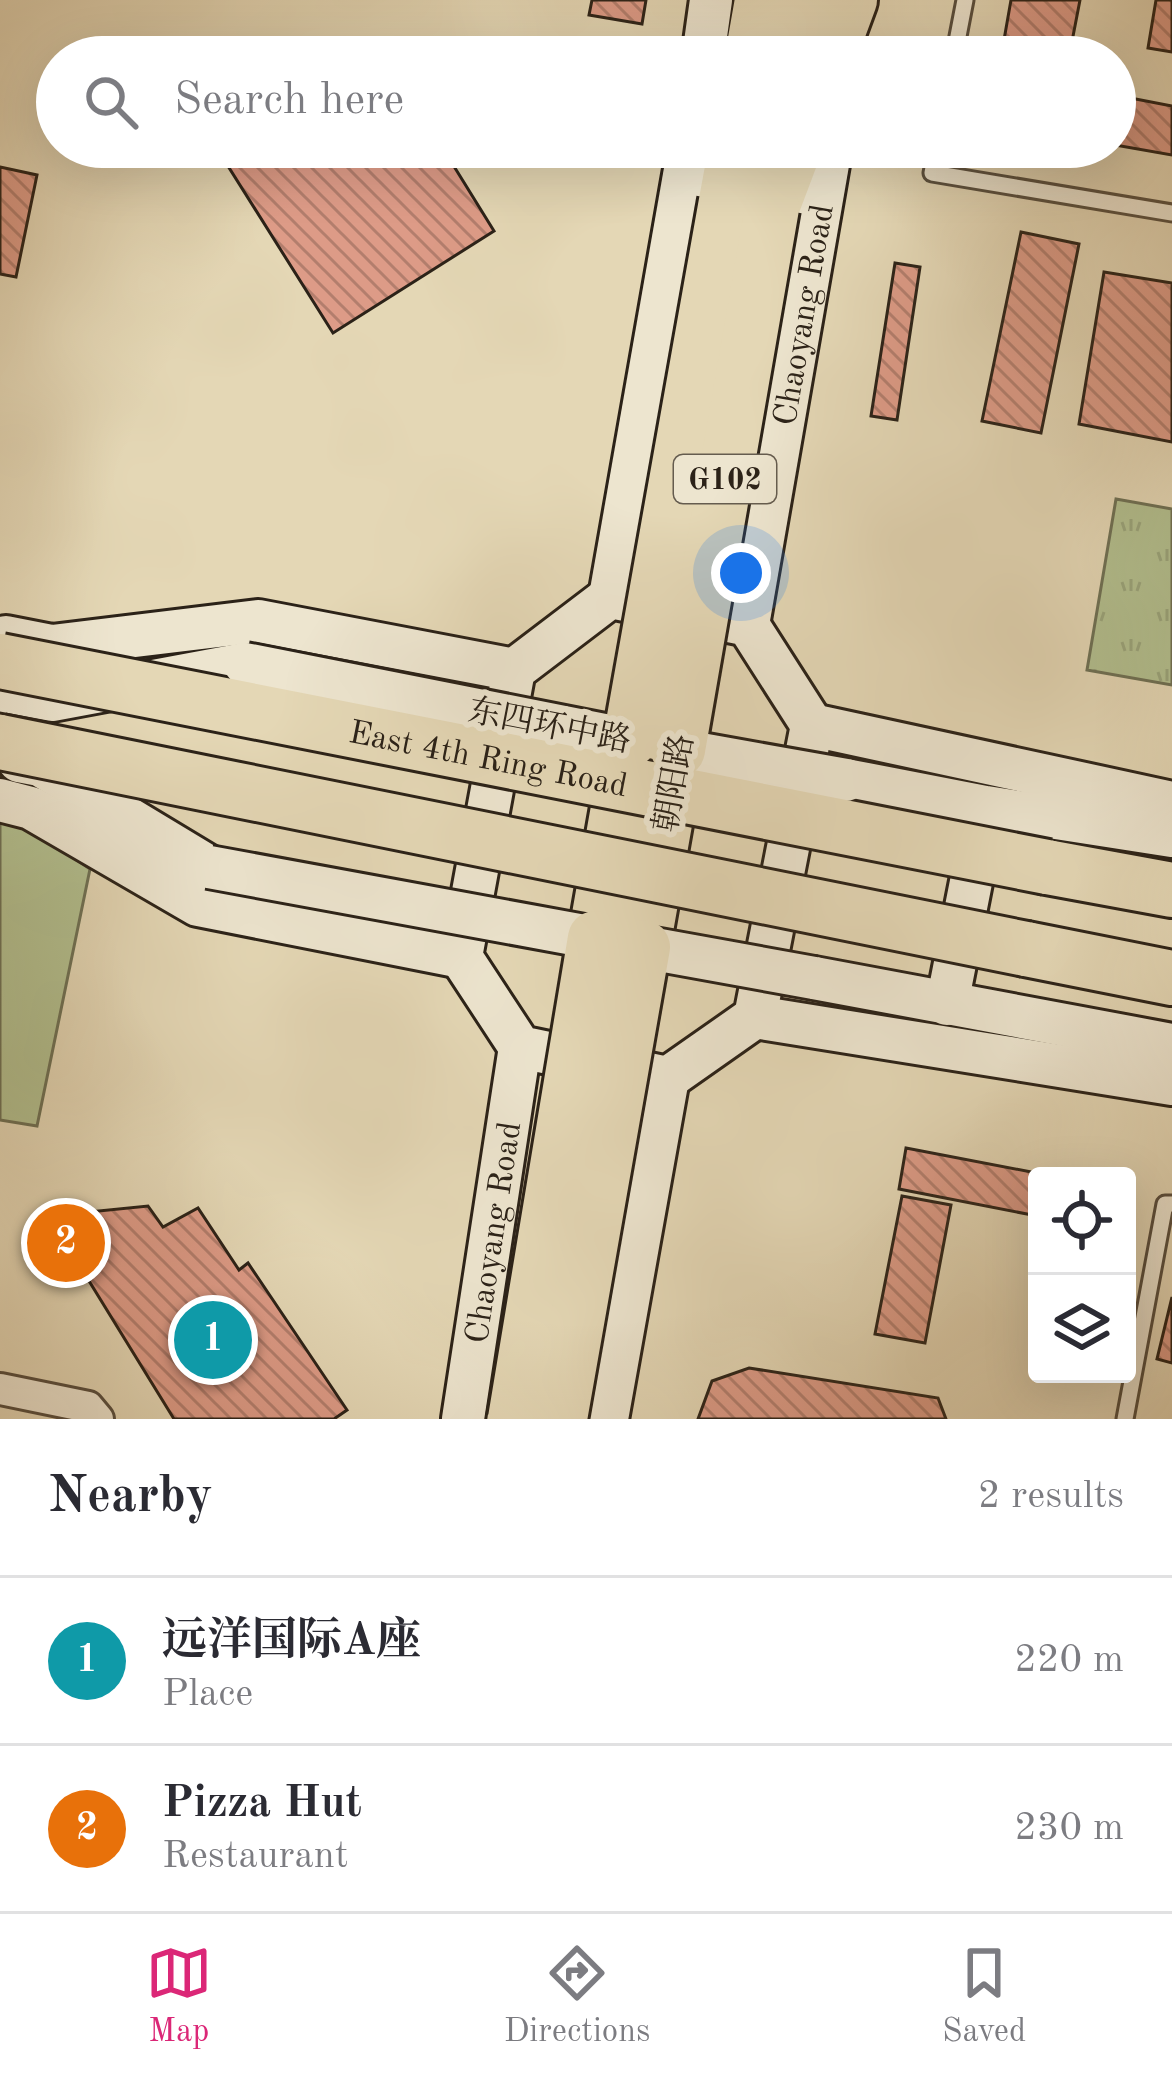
<!DOCTYPE html>
<meta charset="utf-8">
<style>
:root{--surface:#fff;--page:#f2f2f3;--text:#2b2b33;--muted:#7c7c81;--line:#e1e1e2;--accent:#db2777}
body{margin:0;font-family:"Old Standard TT","Noto Serif SC",serif;background:var(--page);color:var(--text)}
.controls{position:absolute;right:36px;bottom:36px;display:grid;overflow:hidden;border-radius:12px;box-shadow:0 12px 48px #0002}
.controls button{width:108px;height:108px;display:grid;place-items:center;padding:0;border:0;border-bottom:3px solid var(--line);background:var(--surface);color:var(--text);font:60px sans-serif}
.you{position:absolute;left:741px;top:573px;width:42px;height:42px;margin:-30px;border:9px solid #fff;border-radius:50%;background:#1a73e8;box-shadow:0 0 0 18px #1a73e833}
.badge{display:grid;place-items:center;width:78px;height:78px;border-radius:50%;background:var(--accent);color:#fff;font-size:39px;font-weight:700}
.pin{position:absolute;translate:-50% -50%;border:6px solid #fff;box-shadow:0 3px 12px #0006}
.list{margin:0;padding:0;list-style:none}
h2{display:flex;justify-content:space-between;align-items:center;height:156px;margin:0;padding:0 48px;font-size:51px}
h2 small{font-size:39px;font-weight:400;color:var(--muted)}
.list li{display:grid;grid-template-columns:78px 1fr auto;gap:36px;align-items:center;box-sizing:border-box;height:168px;padding:0 48px;border-top:3px solid var(--line)}
.list b{display:block;font-size:45px;white-space:nowrap}
.list p{margin:0;font-size:39px;white-space:nowrap;color:var(--muted)}
.list em{font-size:39px;font-style:normal;color:var(--muted)}
.icon{flex:none;width:66px;height:66px;fill:none;stroke:currentColor;stroke-width:2;stroke-linecap:round;stroke-linejoin:round}
.map{position:relative;flex:none;width:1172px;height:1419px;overflow:hidden}
.search{position:absolute;background:var(--surface);box-shadow:0 12px 48px #0002;left:36px;right:36px;top:36px;height:132px;display:flex;align-items:center;gap:30px;box-sizing:border-box;padding:0 42px;border-radius:66px;color:var(--muted);font-size:45px}
.sheet{height:492px;background:var(--surface)}
nav{display:flex;justify-content:space-around;align-items:center;box-sizing:border-box;height:168px;border-top:3px solid var(--line);background:var(--surface);font-size:33px;color:var(--muted)}
nav a{display:grid;justify-items:center;gap:6px}
nav .on{color:var(--accent)}
.map>svg:first-child{display:block}
</style>
<div class="map">
<svg width="1172" height="1419" viewBox="0 0 1172 1419">
<defs>
<pattern id="grass-tufts" width="24" height="20" patternUnits="userSpaceOnUse" patternTransform="scale(3)"><rect width="24" height="20" fill="#b2bf8f"/><path d="M3 7l-1-3M5 7V3M7 7l1-3M15 17l-1-3M17 17v-4M19 17l1-3" fill="none" stroke="#99a47b"/></pattern>
<pattern id="building-back-hatch" width="6" height="6" patternUnits="userSpaceOnUse" patternTransform="scale(3)"><rect width="6" height="6" fill="#dd9b87"/><path d="M-1 5l2 2M0 0l6 6M5-1l2 2" fill="none" stroke="#b37e6d"/></pattern>
</defs>
<rect width="100%" height="100%" fill="#e4d7b5"/>
<filter id="stains"><feTurbulence type="fractalNoise" baseFrequency=".00167" numOctaves="4"/><feColorMatrix values="0 0 0 0 .2 0 0 0 0 .09 0 0 0 0 .02 0 0 0 .5 -.17"/></filter>
<radialGradient id="worn" r=".72"><stop offset=".6" stop-color="#630" stop-opacity="0"/><stop offset="1" stop-color="#630" stop-opacity=".3"/></radialGradient>
<path fill="url(#grass-tufts)" stroke="#6e7054" stroke-width="3" d="M1116,499L1172,509V685L1087,670Z"/>
<path fill="#b2bf8f" stroke="#6e7054" stroke-width="3" d="M0,822L27,826L90,869L37,1126L0,1120Z"/>
<path fill="url(#building-back-hatch)" stroke="#2b2218" stroke-width="3" d="M592,0H646L642,24L589,15Z
M1011,0H1080L1069,57H1001Z
M1156,0H1172V52L1148,48Z
M1115,95L1172,106V155L1115,145Z
M216,147H442L494,231L333,333Z
M0,167L37,175L16,277L0,274Z
M1021,232L1079,244L1041,433L982,421Z
M895,263L920,267L897,420L871,416Z
M1104,272L1172,283V442L1079,424Z
M906,1148L1052,1176H1037V1216L899,1189Z
M902,1196L951,1205L925,1343L875,1334Z
M148,1206L163,1227L198,1208L239,1270L248,1263L347,1410L334,1419H174L49,1216Z
M1172,1297V1363L1157,1359Z
M749,1368L938,1398L946,1419H698L712,1381Z"/>
<g fill="none" stroke-linecap="round" stroke-linejoin="round">
<g stroke="#594f3f" stroke-width="21">
<path id="lane" d="M954,57L965,0
M937,147L932,173L1172,213
M1125,1419L1165,1204H1172"/>
</g>
<g stroke="#594f3f" stroke-width="36">
<path id="street" d="M0,1389L88,1407L98,1419"/>
</g>
<g stroke="#2b2218" stroke-width="48">
<g id="secondary">
<path d="M703,57L711,0"/>
<path d="M610,597L748,625L812,725L755,1017L668,1078L520,1047L461,957L514,670Z"/>
<path d="M610,597L689,147"/>
<path id="s1" d="M748,625L831,147"/>
<path d="M6,637L52,646L258,621L514,670"/>
<path d="M0,690L52,700L245,664"/>
<path d="M812,725L1172,803"/>
<path d="M19,761L40,765L209,867"/>
<path d="M846,780L986,807L1172,836"/>
<path d="M0,800L31,808L198,905L461,957"/>
<path d="M814,978L1172,1045"/>
<path d="M947,1004L982,826"/>
<path d="M755,1017L1172,1084"/>
<path id="s2" d="M463,1419L520,1047"/>
<path d="M607,1419L668,1078"/>
</g>
</g>
<g stroke="#2b2218" stroke-width="60">
<path id="highway" d="M752,57L762,0
M797,57L806,0
M829,57L850,0
M726,201L736,147
M772,208L795,147
M1047,867L1172,890
M595,938L630,740
M643,947L678,750
M1026,949L1172,978"/>
</g>
<use href="#lane" stroke="#ede5cf" stroke-width="15"/>
<use href="#street" stroke="#ede5cf" stroke-width="30"/>
<use href="#secondary" stroke="#ede5cf" stroke-width="42"/>
<use href="#highway" stroke="#e4d7b5" stroke-width="54"/>
<g stroke="#2b2218" stroke-width="48" stroke-linecap="butt">
<path id="secondary-bridge" d="M245,664L630,740
M678,750L846,780
M209,867L595,938
M643,947L814,978"/>
</g>
<g stroke="#2b2218" stroke-width="60" stroke-linecap="butt">
<g id="highway-bridge">
<path id="s3" d="M0,661L1047,867"/>
<path d="M630,740L726,201"/>
<path d="M0,742L1026,949"/>
<path d="M678,750L772,208"/>
<path d="M515,1419L595,938"/>
<path d="M560,1419L643,947"/>
</g>
</g>
<use href="#secondary-bridge" stroke="#ede5cf" stroke-width="42"/>
<use href="#highway-bridge" stroke="#e4d7b5" stroke-width="54"/>
</g>
<g text-anchor="middle" stroke-width="12" stroke-linejoin="round" paint-order="stroke">
<rect fill="#ede5cf" stroke="#655c4f" stroke-width="3" x="674" y="455" width="102" height="48" rx="9"/>
<g font-size="30" font-weight="bold" fill="#2b2218">
<text x="725" y="489">G102</text>
</g>
<g font-size="33" fill="#2b2218" stroke="#ede5cf">
<text dy="12" stroke="none"><textPath href="#s1" startOffset="315">Chaoyang Road</textPath></text>
<text transform="translate(550 724) rotate(11)" y="12">东四环中路</text>
<text dy="12" stroke="none"><textPath href="#s3" startOffset="498">East 4th Ring Road</textPath></text>
<text transform="translate(672 783) rotate(-80)" y="12">朝阳路</text>
<text dy="12" stroke="none"><textPath href="#s2" startOffset="189">Chaoyang Road</textPath></text>
</g>
</g>
<rect width="100%" height="100%" filter="url(#stains)"/>
<rect width="100%" height="100%" fill="url(#worn)"/>
</svg>
<div class="controls">
<button><svg class="icon" aria-label="locate" viewBox="0 0 24 24"><circle cx="12" cy="12" r="6"/><path d="M12 2v4M12 18v4M2 12h4M18 12h4"/></svg></button>
<button><svg class="icon" aria-label="layers" viewBox="0 0 24 24"><path d="M12 4l9 5-9 5-9-5zM3 14l9 5 9-5"/></svg></button>
</div>
<div class="you"></div>
<div class="pin badge" style="left:213px;top:1340px;background:#0f9aa8">1</div>
<div class="pin badge" style="left:66px;top:1243px;background:#e8710a">2</div>
<div class="search"><svg class="icon" aria-label="search" viewBox="0 0 24 24"><circle cx="10" cy="10" r="6"/><path d="M15 15l6 6"/></svg>Search here</div>
</div>
<section class="sheet">
<h2>Nearby<small>2 results</small></h2>
<ul class="list">
<li><span class="badge" style="background:#0f9aa8">1</span><div><b>远洋国际A座</b><p>Place</p></div><em>220 m</em></li>
<li><span class="badge" style="background:#e8710a">2</span><div><b>Pizza Hut</b><p>Restaurant</p></div><em>230 m</em></li>
</ul>
</section>
<nav>
<a class="on"><svg class="icon" aria-label="map" viewBox="0 0 24 24"><path d="M3 6l6-2 6 2 6-2v14l-6 2-6-2-6 2zM9 4v14M15 6v14"/></svg>Map</a>
<a><svg class="icon" aria-label="directions" viewBox="0 0 24 24"><path d="M12 3l9 9-9 9-9-9zM9 14v-3h6M13 9l2 2-2 2"/></svg>Directions</a>
<a><svg class="icon" aria-label="saved" viewBox="0 0 24 24"><path d="M7 4h10v16l-5-4-5 4z"/></svg>Saved</a>
</nav>
